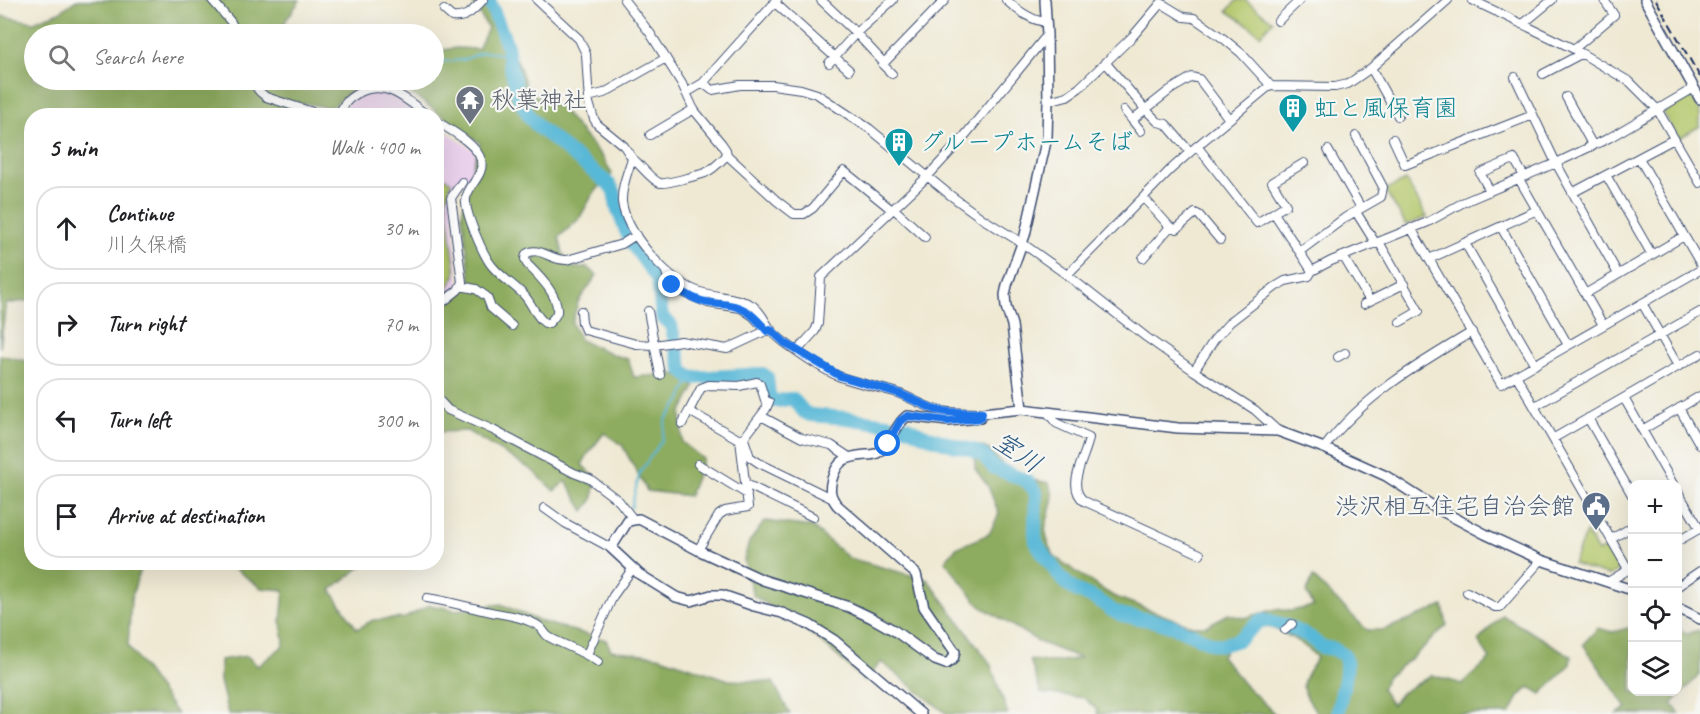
<!DOCTYPE html>
<meta charset="utf-8">
<style>
:root{--surface:#fff;--page:#f2f2f2;--text:#202124;--muted:#757577;--line:#e0e0e0}
body{margin:0;font-family:Caveat,"Klee One",sans-serif;background:var(--page);color:var(--text)}
.controls{position:absolute;right:18px;bottom:18px;display:grid;overflow:hidden;border-radius:12px;box-shadow:0 6px 24px #0002}
.controls button{width:54px;height:54px;display:grid;place-items:center;padding:0;border:0;border-bottom:2px solid var(--line);background:var(--surface);color:var(--text);font:30px sans-serif}
.stop{position:absolute;width:18px;height:18px;margin:-14px;border:4px solid #1a73e8;border-radius:50%;background:#fff}
.stop.end{background:#1a73e8;border-color:#fff;box-shadow:0 2px 6px #0008}
.list{margin:0;padding:0;list-style:none}
h2{display:flex;justify-content:space-between;align-items:center;height:78px;margin:0;padding:0 24px;font-size:26px}
h2 small{font-size:20px;font-weight:400;color:var(--muted)}
.list li{display:grid;grid-template-columns:39px 1fr auto;gap:18px;align-items:center;box-sizing:border-box;height:84px;margin:0 12px 12px;padding:0 12px;border:2px solid var(--line);border-radius:24px}
.list b{display:block;font-size:22px;white-space:nowrap}
.list p{margin:0;font-size:20px;white-space:nowrap;color:var(--muted)}
.list em{font-size:20px;font-style:normal;color:var(--muted)}
.icon{flex:none;width:33px;height:33px;fill:none;stroke:currentColor;stroke-width:2;stroke-linecap:round;stroke-linejoin:round}
.map{position:relative;flex:none;width:1700px;height:714px;overflow:hidden}
.search{position:absolute;background:var(--surface);box-shadow:0 6px 24px #0002;left:24px;top:24px;width:420px;height:66px;display:flex;align-items:center;gap:15px;box-sizing:border-box;padding:0 21px;border-radius:33px;color:var(--muted);font-size:22px}
.panel{position:absolute;background:var(--surface);box-shadow:0 6px 24px #0002;left:24px;top:108px;width:420px;height:462px;border-radius:24px}
.map>svg:first-child{display:block}
</style>
<div class="map">
<svg width="1700" height="714" viewBox="0 0 1700 714">
<rect width="100%" height="100%" fill="#f6f6f2"/>
<filter id="ink" filterUnits="userSpaceOnUse"><feTurbulence type="fractalNoise" baseFrequency=".0167" numOctaves="2"/><feDisplacementMap in="SourceGraphic" scale="12" xChannelSelector="R" yChannelSelector="G"/><feConvolveMatrix kernelMatrix="1 2 1 2 8 2 1 2 1" color-interpolation-filters="sRGB"/></filter>
<filter id="wash" filterUnits="userSpaceOnUse"><feTurbulence type="fractalNoise" baseFrequency=".008" numOctaves="4" result="noise"/><feDisplacementMap in="SourceGraphic" scale="24" xChannelSelector="R" yChannelSelector="G"/><feGaussianBlur stdDeviation="1.35" result="paint"/><feColorMatrix in="noise" values="0 0 0 0 0 0 0 0 0 0 0 0 0 0 0 0 0 1.4 0 .05"/><feComposite in="paint" operator="in"/></filter>
<g filter="url(#wash)">
<rect width="100%" height="100%" fill="#efe9d3"/>
<path fill="#ead1ec" d="M379,92L393,95L422,115L343,116V108L353,99Z
M437,125L473,150L479,164L473,181L468,182L462,178L451,193L459,284L454,291L437,304Z"/>
<path fill="#b3c76b" stroke="#677b64" stroke-width="1.5" d="M1237,0H1245L1273,21L1260,35L1247,24L1227,11Z
M1688,98H1692L1700,111V126L1678,139L1663,113Z
M437,172L451,182L446,200L455,267V276L445,291L437,293Z
M1406,180L1427,217L1406,225L1385,190Z
M1586,532L1598,552L1610,545L1622,566L1621,569L1609,576L1573,564Z"/>
<path fill="#8eac5f" stroke="#546e5e" stroke-width="1.5" d="M79,0H300L284,23L303,34H34V80H434V45L443,50L456,48L478,49L488,28L471,0H485L493,27L517,60L526,86L535,95L551,104L560,107L603,158L612,174L593,194L579,219L559,237L563,254L574,268L587,267L597,275L578,302L572,323L580,340L617,356L628,359L634,377L670,374L680,375L695,387L681,413L682,442L703,459L689,496L647,491L622,445L604,433L588,454L582,465L597,479L592,501L584,511L566,481L554,491L532,470L467,431L442,432L437,429V295L455,290L471,281L462,214L470,175L480,143L397,83L376,84L358,87L342,98L331,108L304,103L290,115L32,116L31,300L6,304L0,348V16L34,22L59,12L75,1Z
M0,355L31,362L32,562L142,563L131,599L128,646L177,714H0Z
M974,444L990,450L1003,465L1033,480L1049,483L1053,495L1052,502L1045,529L1049,547L1055,557L1094,584L1113,596L1192,626H1206L1228,614L1244,618L1276,609L1291,611L1314,606L1306,593L1313,577L1367,630H1383L1443,606L1447,625L1411,659L1388,676L1381,689L1392,705L1401,693L1432,675L1462,684L1490,659L1478,641L1502,615L1571,656L1570,665L1541,694L1529,687L1519,697L1510,714H1318C1298,686 1299,685 1317,658C1307,645 1279,628 1263,626C1257,626 1250,628 1244,629L1221,656L1244,684L1275,714H1097V710L1084,698L1041,693L1030,660L1056,662L1080,658L1041,643L980,606L945,561L956,548L989,534L999,514L988,486L975,469Z
M765,521L812,527L849,558L928,580L990,663L1008,714H947L881,662L865,681L817,638L753,595L744,560L749,542Z
M227,563H366L331,590L357,629L373,620L405,618L430,605L456,610L501,604L539,621L606,640L611,650L658,656L729,680L773,682L790,714H228L220,681V660L247,656L258,666L283,646L284,641L281,621L284,590L261,588Z
M1632,627V692H1678V629L1688,634L1698,630L1700,631V674L1672,704L1680,714H1617L1627,708L1583,644L1598,628L1613,632Z"/>
<g fill="none" stroke-linecap="round" stroke-linejoin="round">
<path stroke="#58b8d7" stroke-width="2" d="M282,34H284
M434,61L437,62L463,60L483,52L495,53L508,56
M631,508L640,472L662,440L666,419L679,403L691,378"/>
<path stroke="#58b8d7" stroke-width="14" d="M489,0L507,45L510,65L519,98L529,116L538,127L609,184L614,191L617,208L626,231L632,244L658,280L662,317L671,325L682,370L691,378L763,374L767,377L769,395L774,401C781,402 786,398 793,399L804,412L810,415L846,418L907,427L923,435L959,447L973,450L984,456L993,467L1027,481L1036,492L1035,532L1036,542L1042,552L1061,578L1073,589L1098,600L1113,611L1122,615L1155,621L1175,627L1214,644L1222,645L1238,640L1260,621L1267,620L1284,625L1310,637L1321,647L1334,649L1345,656C1350,677 1339,694 1338,714"/>
</g>
</g>
<g filter="url(#ink)">
<g fill="none" stroke-linecap="round" stroke-linejoin="round">
<g stroke="#3b4b70" stroke-width="10">
<path id="minor" d="M212,0L231,22L236,34
M537,0L579,39L586,54L589,103L594,119L597,124L624,146L632,158C628,172 621,187 622,202C626,233 666,278 695,290C713,298 734,295 752,305C762,312 764,321 771,330C775,335 780,339 784,342C799,353 822,369 838,376C856,383 877,387 895,392C910,397 923,406 937,410C951,414 968,412 982,413
M624,0L650,33L682,84L694,110L722,144L726,150L727,155L777,201L794,214H804L813,208L844,171L892,210
M821,0L856,33L884,63L945,0
M1006,0C1016,9 1032,21 1046,22
M1472,0L1574,49L1630,82L1657,109L1700,183
M774,2L849,70
M444,10L452,17C467,19 473,10 483,0
M1278,21L1300,0
M1523,24L1552,0
M1574,49L1614,15L1604,0
M1105,62L1145,109L1158,122L1166,124L1190,152
M829,63L856,33L893,0
M884,63L883,65L892,74
M1371,68L1398,116
M1543,74L1581,54
M1515,77L1556,163L1618,274
M251,80L260,92L266,97L325,116
M703,83L712,90L740,85H773L801,89L817,94L870,129L950,195L983,219L1022,243L1067,275L1146,337L1194,371L1255,410L1278,431
M686,93L703,83L777,0
M588,97L604,93L666,58
M1566,97L1593,146
M1048,101L1067,96L1079,88L1133,36L1161,3L1184,17L1194,18L1224,39L1241,53L1271,86
M1124,110L1132,120
M339,116C344,96 368,84 388,90C402,94 416,107 428,116
M436,121C450,130 477,144 481,160C485,175 469,184 466,198C464,211 483,255 492,266C501,277 513,284 523,294C532,303 535,316 545,323H549C552,320 556,316 557,312C559,295 538,275 527,264L525,259L526,254C539,245 550,261 567,260L622,244L636,235
M1141,131L1132,120L1170,90L1192,77L1199,79L1229,119
M650,135L694,109
M1393,139L1405,165L1533,115
M1197,146L1257,223L1286,205L1272,182L1304,163
M1328,150L1361,208
M632,158C640,164 651,180 660,183C663,185 699,175 705,173C714,169 720,162 727,155
M1639,158L1700,263
M1606,175L1652,255
M1519,179L1603,325
M1490,191L1480,173L1514,159L1524,176
M1572,193L1674,139
M894,209L925,237
M1356,212L1376,244
M1274,213L1312,271
M1170,227L1177,229L1195,213L1199,215L1220,240
M1501,227L1568,345
M1411,228L1501,384L1700,270
M1379,242L1419,311L1400,322
M1465,243L1535,365
M1300,251L1346,217L1381,197L1383,187L1356,136
M1343,256L1370,301
M1143,258L1170,227L1144,198
M1429,259L1537,210
M666,272L669,283L680,291L708,303L741,308L753,316L767,331
M1067,275L1170,170L1197,146L1267,88L1271,86L1335,87L1348,84L1371,68L1448,0
M460,286L476,289L487,297L491,308L512,326
M1585,294L1684,236
M1642,303L1678,366
M1364,304L1404,284
M436,310L437,307L458,290L462,282L451,198L462,182
M581,311L582,323L585,330L636,344L654,345L681,341L727,349L770,329
M648,311L660,375
M436,323L438,341L436,345
M798,350L815,331L818,324L821,277L927,177L962,139L1047,35
M1338,357L1345,353
M1194,371L1214,340L1230,322L1275,287L1285,281L1309,276L1312,271L1331,261L1428,222L1464,202L1556,163L1609,138L1694,88
M1516,375L1628,569
M436,397L448,410L493,430L574,473L590,479L619,501L633,519
M1624,398L1673,484
M1535,406L1700,312
M1679,408L1700,445
M1048,413L1056,423L1089,438C1086,457 1065,486 1084,501L1200,554
M761,416L802,438L831,445L849,457
M1588,418L1632,495
M682,424L689,411
M1642,430L1700,396
M1554,438L1700,354
M744,439L750,457L759,463L831,498
M740,440L689,411L701,388L709,385L739,386L757,382L760,384L767,406
M1324,448C1362,397 1418,364 1472,332
M698,464L747,494
M746,484L813,517
M1678,492L1700,529
M544,508L565,523L611,548
M1611,539L1632,527
M1678,541L1699,529
M698,550L719,515L725,511L748,507L740,440L744,438L766,409L769,402
M1608,582L1631,568
M1678,586L1700,571
M1467,592L1495,607H1500L1541,560
M427,598C446,601 464,606 482,610C501,615 523,615 540,627C544,630 544,634 549,637C565,646 583,651 598,662
M1285,630L1292,624
M587,654L613,596L633,568"/>
</g>
<g stroke="#3b4b70" stroke-width="12">
<path id="tertiary" d="M1645,0L1700,99
M1022,409L1012,325L1006,307L1005,295L1007,285L1025,235L1047,137L1048,101L1047,35L1045,0
M1678,608L1700,619
M921,714L834,640L810,625L782,613L754,606L722,595H711L691,601L676,597L639,574L611,548L628,521L639,519L698,550L763,580L849,607L872,618L895,631L935,660L946,664L953,659L955,652L924,607L916,574L837,505C830,496 829,490 832,479C838,459 846,457 866,455C871,455 875,455 879,452C893,442 894,426 907,416L948,421L980,418L982,413L1022,409L1178,428L1278,431L1324,448L1386,476L1436,508L1485,534L1541,560L1632,590"/>
</g>
<use href="#minor" stroke="#fff" stroke-width="8"/>
<use href="#tertiary" stroke="#fff" stroke-width="9"/>
<path stroke="#1b2f5e" stroke-width="2" stroke-dasharray="9 4.5" stroke-linecap="butt" d="M1656,0L1700,77"/>
</g>
</g>
<g fill="none" stroke-linecap="round" stroke-linejoin="round" filter="url(#ink)">
<path stroke="#1a73e8" stroke-width="8" d="M672,285C683,293 696,301 710,303C716,304 723,304 729,305C746,307 756,318 767,331L770,329L785,343L840,376L898,393L936,410L949,412L982,413L981,418L948,421L908,416L900,421L888,444"/>
</g>
<defs>
<g id="temple-pin" transform="scale(1.5)"><path d="M0 17L-7.5 6A9.5 9.5 0 1 1 7.5 6Z" fill="#6b7280" stroke="#f6f6f2"/><path d="M0-6L5-2H3V0L6.5 2.5H4V6H1.5V3h-3V6H-4V2.5H-6.5L-3 0V-2H-5Z" fill="#fff"/></g>
<g id="building-pin" transform="scale(1.5)"><path d="M0 17L-7.5 6A9.5 9.5 0 1 1 7.5 6Z" fill="#0f9aa8" stroke="#f6f6f2"/><path d="M-4-6H4V6H1V3H-1V6H-4ZM-2.5-4.3h1.7v1.8h-1.7ZM.8-4.3h1.7v1.8H.8ZM-2.5-1h1.7V.8h-1.7ZM.8-1h1.7V.8H.8Z" fill="#fff"/></g>
<g id="civic-pin" transform="scale(1.5)"><path d="M0 17L-7.5 6A9.5 9.5 0 1 1 7.5 6Z" fill="#5c6f8a" stroke="#f6f6f2"/><path d="M-.6-6.5H3V-4.5H.6V-3L4-1V1h2V6H-6V1h2V-1L-.6-3ZM-1.2 2.5V6h2.4V2.5Z" fill="#fff"/></g>
</defs>
<g fill-rule="evenodd">
<use href="#temple-pin" x="470" y="100"/>
<use href="#building-pin" x="1293" y="108"/>
<use href="#building-pin" x="899" y="142"/>
<use href="#civic-pin" x="1596" y="506"/>
</g>
<g text-anchor="middle" stroke-width="4.5" stroke-linejoin="round" paint-order="stroke">
<g font-size="24" fill="#5b616d" stroke="#f6f6f2" text-anchor="start">
<text x="491" y="108">秋葉神社</text>
</g>
<g font-size="24" fill="#0d838f" stroke="#f6f6f2" text-anchor="start">
<text x="1314" y="116">虹と風保育園</text>
<text x="920" y="150">グループホームそば</text>
</g>
<g font-size="24" fill="#4e5e75" stroke="#f6f6f2" text-anchor="end">
<text x="1575" y="514">渋沢相互住宅自治会館</text>
</g>
<g font-size="26" font-style="italic" fill="#2d5882" stroke="#f6f6f2">
<text transform="translate(1018 452) rotate(34)" y="9">室川</text>
</g>
</g>
</svg>
<div class="controls">
<button>+</button>
<button>−</button>
<button><svg class="icon" aria-label="locate" viewBox="0 0 24 24"><circle cx="12" cy="12" r="6"/><path d="M12 2v4M12 18v4M2 12h4M18 12h4"/></svg></button>
<button><svg class="icon" aria-label="layers" viewBox="0 0 24 24"><path d="M12 4l9 5-9 5-9-5zM3 14l9 5 9-5"/></svg></button>
</div>
<div class="stop" style="left:888px;top:444px"></div>
<div class="stop end" style="left:672px;top:285px"></div>
<div class="search"><svg class="icon" aria-label="search" viewBox="0 0 24 24"><circle cx="10" cy="10" r="6"/><path d="M15 15l6 6"/></svg>Search here</div>
<section class="panel">
<h2>5 min<small>Walk · 400 m</small></h2>
<ul class="list">
<li><svg class="icon" aria-label="ahead" viewBox="0 0 24 24"><path d="M12 20V5M6 11l6-6 6 6"/></svg><div><b>Continue</b><p>川久保橋</p></div><em>30 m</em></li>
<li><svg class="icon" aria-label="right" viewBox="0 0 24 24"><path d="M7 20v-9h11M14 6l5 5-5 5"/></svg><div><b>Turn right</b></div><em>70 m</em></li>
<li><svg class="icon" aria-label="left" viewBox="0 0 24 24"><path d="M17 20v-9H6M10 6l-5 5 5 5"/></svg><div><b>Turn left</b></div><em>300 m</em></li>
<li><svg class="icon" aria-label="arrive" viewBox="0 0 24 24"><path d="M6 21V4h12l-3 4 3 4H6"/></svg><div><b>Arrive at destination</b></div></li>
</ul>
</section>
</div>
